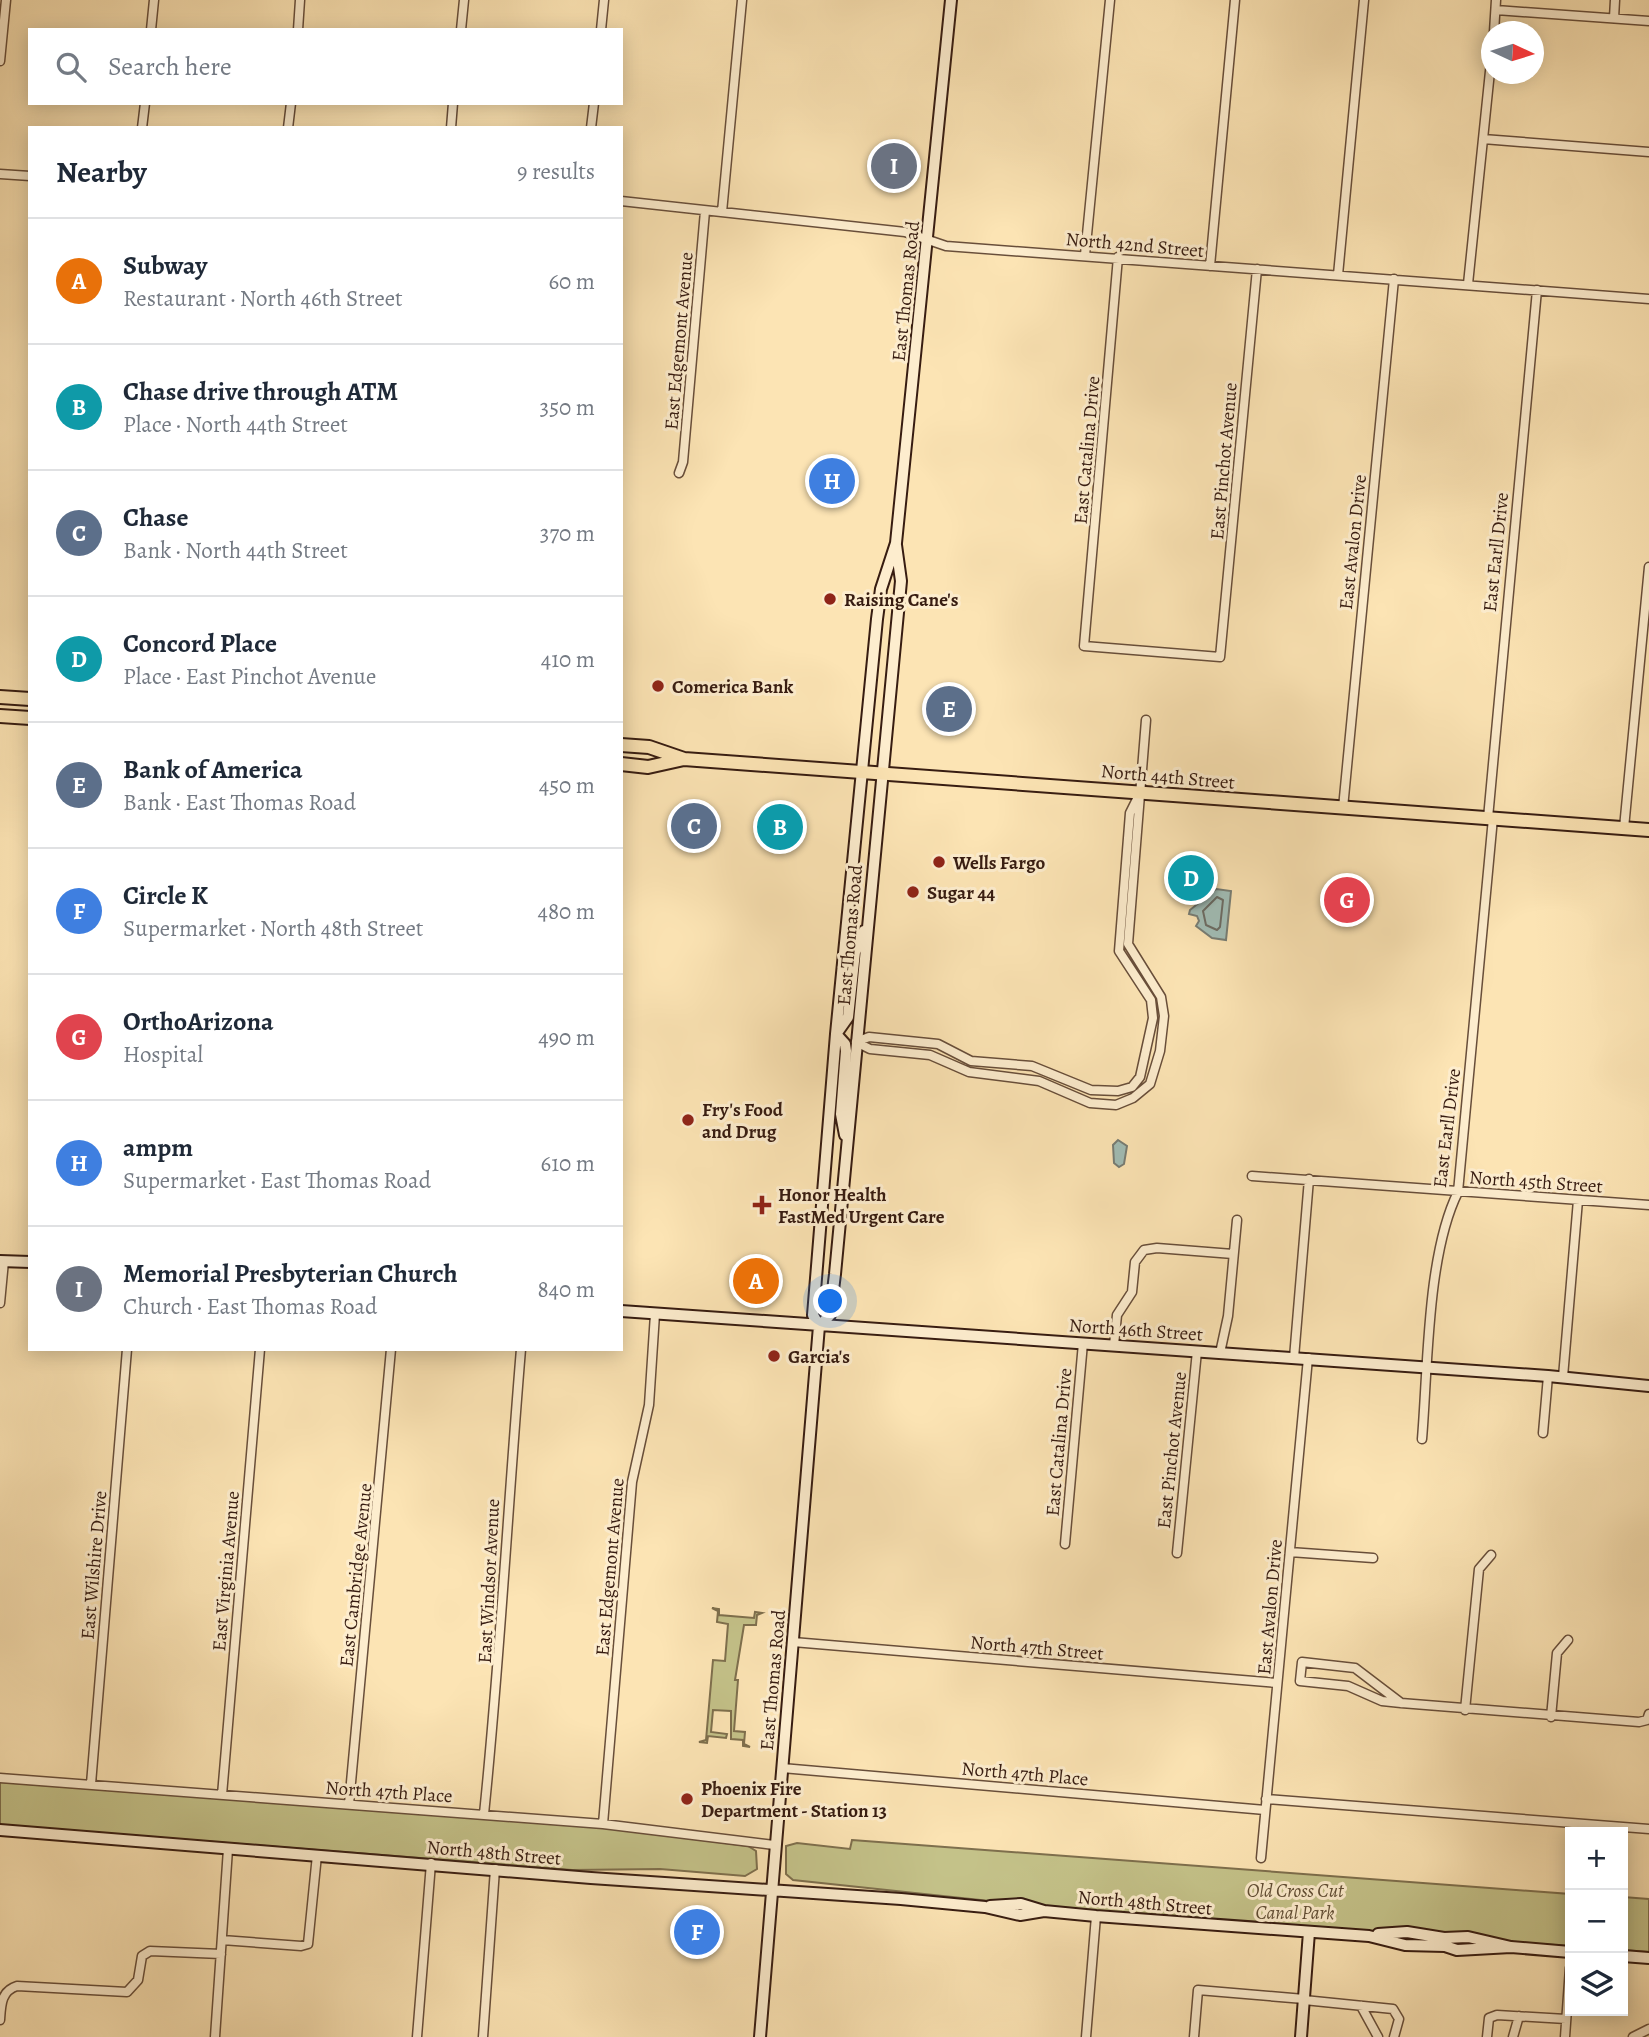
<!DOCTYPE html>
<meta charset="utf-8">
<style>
:root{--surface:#fff;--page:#f6f6f7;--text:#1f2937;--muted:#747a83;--line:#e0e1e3;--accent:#8f2418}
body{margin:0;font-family:Alegreya,serif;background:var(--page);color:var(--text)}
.controls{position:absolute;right:21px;bottom:21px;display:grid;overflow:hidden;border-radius:0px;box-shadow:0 4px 18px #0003}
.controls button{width:63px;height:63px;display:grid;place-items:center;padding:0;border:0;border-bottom:2px solid var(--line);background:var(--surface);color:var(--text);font:35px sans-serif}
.compass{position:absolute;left:1481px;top:21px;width:63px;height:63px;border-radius:50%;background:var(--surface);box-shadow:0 4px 18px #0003;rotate:94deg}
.you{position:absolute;left:831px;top:1302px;width:24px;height:24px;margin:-18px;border:5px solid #fff;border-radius:50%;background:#1a73e8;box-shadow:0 0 0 10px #1a73e833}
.badge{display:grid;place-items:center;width:46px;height:46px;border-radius:50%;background:var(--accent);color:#fff;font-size:23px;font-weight:700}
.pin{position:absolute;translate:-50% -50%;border:4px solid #fff;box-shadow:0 2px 7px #0006}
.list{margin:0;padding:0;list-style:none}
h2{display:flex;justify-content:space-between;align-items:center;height:91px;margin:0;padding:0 28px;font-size:30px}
h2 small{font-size:23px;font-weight:400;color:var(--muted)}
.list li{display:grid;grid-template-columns:46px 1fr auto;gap:21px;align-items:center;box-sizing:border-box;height:126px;padding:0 28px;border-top:2px solid var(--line)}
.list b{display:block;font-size:26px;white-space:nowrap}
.list p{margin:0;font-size:23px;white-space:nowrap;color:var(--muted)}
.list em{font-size:23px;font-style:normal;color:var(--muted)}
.icon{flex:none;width:38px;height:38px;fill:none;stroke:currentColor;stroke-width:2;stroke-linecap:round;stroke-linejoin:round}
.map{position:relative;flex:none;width:1649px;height:2037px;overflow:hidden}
.search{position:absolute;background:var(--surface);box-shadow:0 4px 18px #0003;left:28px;top:28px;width:595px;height:77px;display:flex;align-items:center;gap:18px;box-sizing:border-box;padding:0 24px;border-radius:0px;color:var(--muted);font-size:26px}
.panel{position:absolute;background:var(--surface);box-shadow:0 4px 18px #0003;left:28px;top:126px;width:595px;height:1225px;border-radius:0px}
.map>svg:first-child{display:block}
</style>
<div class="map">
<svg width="1649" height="2037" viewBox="0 0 1649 2037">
<rect width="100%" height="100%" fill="#fce4b4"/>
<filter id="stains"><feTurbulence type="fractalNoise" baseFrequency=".00286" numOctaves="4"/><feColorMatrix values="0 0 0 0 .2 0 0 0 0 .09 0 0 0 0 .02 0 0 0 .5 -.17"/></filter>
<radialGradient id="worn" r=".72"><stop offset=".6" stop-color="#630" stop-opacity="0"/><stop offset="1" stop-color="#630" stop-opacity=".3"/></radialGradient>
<path fill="#c4c289" stroke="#7e6f4d" stroke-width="2" d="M712,1608L719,1609V1615L754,1618L755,1612L762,1613L757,1615L756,1625H744L735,1680H738L734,1731L745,1732L744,1744L750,1747L743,1746V1740L731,1739V1711L713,1710L711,1732L727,1734L726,1738L708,1736L707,1743L699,1742L706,1740L713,1660L725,1661L728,1624L717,1622L718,1611Z
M0,1782L603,1827L748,1846L756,1851L757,1869L745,1876L660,1869L572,1870L0,1825Z
M852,1840L1570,1894V1946L1148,1918L793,1880L786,1874V1846L797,1843L850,1849Z
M1623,1897L1649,1899V1952L1623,1950Z"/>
<path fill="#a1bdb6" stroke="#777d74" stroke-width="2" d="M1216,889L1231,891L1226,940L1212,938L1196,926L1199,921L1197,916L1189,914L1190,910Z
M1118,1140L1127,1146L1124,1164L1119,1167L1114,1163L1113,1145Z"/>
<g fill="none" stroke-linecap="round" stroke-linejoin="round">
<path stroke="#6c6c64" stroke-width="2" d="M1217,897L1223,900L1220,927L1217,930L1206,925L1203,911Z"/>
<g stroke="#684e3a" stroke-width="11">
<path id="street" d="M1496,10L1649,21
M1614,18L1615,0
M151,30L154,0
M298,30L300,0
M461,30L464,0
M601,30L604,0
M1494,32L1496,0
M0,61L6,0
M142,128L145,103
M288,128L291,103
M451,128L453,103
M591,128L594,103
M1483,139L1649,152
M0,174L30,176
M621,201L905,232L946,246L1649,299
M722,212L742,0
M1085,255L1110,0
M1118,257L1084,646L1220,657L1257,269
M1210,266L1235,0
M1338,275L1364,0
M1468,284L1492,52
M679,473L683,462L705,211
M1343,808L1394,279
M1488,818L1537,290
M1624,828L1649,567
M856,1042L870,1049L930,1055L969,1072L1039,1081L1090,1103L1116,1105L1133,1098L1150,1084L1160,1051L1164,1016L1161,997L1128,944L1146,720
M856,1042L869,1037L938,1044L971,1061L1032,1066L1091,1090L1118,1091L1132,1087L1140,1077L1153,1018L1151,1000L1119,951L1130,813L1137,799
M1252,1176L1649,1205
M0,1303L4,1261
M1114,1345L1117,1315L1132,1292L1135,1262L1144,1250L1157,1248L1233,1254
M1220,1353L1228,1316L1237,1220
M1294,1358L1309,1179
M1563,1377L1578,1200
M1543,1433L1548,1376
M1422,1439C1428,1367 1427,1254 1458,1192L1493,818
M1065,1544L1083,1343
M1290,1552L1373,1558
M1177,1553L1197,1351
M793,1642L1277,1683
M1401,1703L1355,1668L1302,1662L1300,1681L1348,1686L1382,1701L1401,1703L1639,1722L1647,1720L1649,1714
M1465,1710L1479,1569L1491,1555
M1551,1717L1557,1653L1568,1640
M782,1768L1265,1810
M0,1778L603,1824L774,1845
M91,1784L127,1349
M222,1795L260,1349
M1266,1799L1649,1829
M349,1804L391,1349
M484,1814C500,1660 508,1504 521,1349
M603,1824L632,1482L649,1405L655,1314
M1261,1858L1308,1358
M222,1940L301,1946L308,1944L317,1855
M1304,2000L1393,2009L1399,2019L1394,2037
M1361,2006L1378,2037
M0,2020C1,2005 1,1991 17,1986L127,1992L138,1980L142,1956L150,1951L221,1954
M215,2037L228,1849
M417,2037L431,1863
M483,2037L495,1869
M1086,2037L1096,1916
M1194,2037L1198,1990L1304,1999
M1487,2037L1489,2018L1497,2015L1566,2019
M1513,2037L1519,2016
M1565,2037L1570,1968
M1633,2037L1649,2029"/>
</g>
<g stroke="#371c11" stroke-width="14">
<path id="secondary" d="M836,1034L848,1017L855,952L864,931
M836,1034L845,1044L846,1051L841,1114L845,1135
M0,1261L30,1262
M621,1311L1548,1376L1649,1386
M819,1326L830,1315L835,1274L901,581L896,545
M0,1830L591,1878L901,1899L985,1907L1020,1915L1044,1911
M990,1906L1021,1904L1044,1911L1096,1916L1369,1936L1405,1945L1445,1946L1457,1950L1511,1947
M1378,1934L1407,1932L1444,1938L1468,1937L1511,1947L1570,1952
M1623,1956L1649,1958
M760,2037L819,1326L813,1315L836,1034L877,619L881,589L896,543L951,0
M1301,2037L1309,1932"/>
</g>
<g stroke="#371c11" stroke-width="16">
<path id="primary" d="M0,697L30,699
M0,716L30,718
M621,745L649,747L684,759
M621,764L648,767L684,759L1649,830"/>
</g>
<use href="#street" stroke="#fdedce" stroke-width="8"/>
<use href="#secondary" stroke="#fdedce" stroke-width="10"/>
<use href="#primary" stroke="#fce4b4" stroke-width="12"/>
</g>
<g fill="#8f2418" stroke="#fdedce" stroke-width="2.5">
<circle cx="830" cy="599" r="7"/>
<circle cx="658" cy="686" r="7"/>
<circle cx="939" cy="862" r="7"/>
<circle cx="913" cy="892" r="7"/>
<circle cx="688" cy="1120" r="7"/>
<path d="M758.5 1194.5h7v7h7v7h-7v7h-7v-7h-7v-7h7z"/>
<circle cx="774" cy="1356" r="7"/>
<circle cx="687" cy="1799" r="7"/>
</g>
<g text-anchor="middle" stroke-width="6" stroke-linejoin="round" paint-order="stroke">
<g font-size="19" fill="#371c11" stroke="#fdedce">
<text transform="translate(1135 244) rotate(5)" y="7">North 42nd Street</text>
<text transform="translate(905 291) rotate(-84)" y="7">East Thomas Road</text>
<text transform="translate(678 341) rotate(-85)" y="7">East Edgemont Avenue</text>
<text transform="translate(1086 450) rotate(-85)" y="7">East Catalina Drive</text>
<text transform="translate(1223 461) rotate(-85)" y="7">East Pinchot Avenue</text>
<text transform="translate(1352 542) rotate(-84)" y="7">East Avalon Drive</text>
<text transform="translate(1495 552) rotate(-84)" y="7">East Earll Drive</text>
<text transform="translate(1168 776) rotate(5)" y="7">North 44th Street</text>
<text transform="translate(849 935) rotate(-85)" y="7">East Thomas Road</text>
<text transform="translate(1446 1128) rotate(-83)" y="7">East Earll Drive</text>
<text transform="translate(1536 1181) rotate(4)" y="7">North 45th Street</text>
<text transform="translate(1136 1329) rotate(4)" y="7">North 46th Street</text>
<text transform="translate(1058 1442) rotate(-85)" y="7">East Catalina Drive</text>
<text transform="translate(1171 1450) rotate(-84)" y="7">East Pinchot Avenue</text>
<text transform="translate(93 1565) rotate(-85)" y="7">East Wilshire Drive</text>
<text transform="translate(609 1567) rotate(-85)" y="7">East Edgemont Avenue</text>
<text transform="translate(225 1571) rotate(-85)" y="7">East Virginia Avenue</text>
<text transform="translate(355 1575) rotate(-84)" y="7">East Cambridge Avenue</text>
<text transform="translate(488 1581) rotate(-87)" y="7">East Windsor Avenue</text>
<text transform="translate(1269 1607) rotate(-85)" y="7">East Avalon Drive</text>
<text transform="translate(1037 1647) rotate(5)" y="7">North 47th Street</text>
<text transform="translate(772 1680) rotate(-85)" y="7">East Thomas Road</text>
<text transform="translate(1025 1773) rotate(5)" y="7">North 47th Place</text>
<text transform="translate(389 1791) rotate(4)" y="7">North 47th Place</text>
<text transform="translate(494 1852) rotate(5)" y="7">North 48th Street</text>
<text transform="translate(1145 1902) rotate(5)" y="7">North 48th Street</text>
</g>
<g font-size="19" font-weight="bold" fill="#371c11" stroke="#fdedce" text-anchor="start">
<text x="844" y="606">Raising Cane's</text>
<text x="672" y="693">Comerica Bank</text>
<text x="953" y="869">Wells Fargo</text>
<text x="927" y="899">Sugar 44</text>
<text x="702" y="1116">Fry's Food<tspan x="702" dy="22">and Drug</tspan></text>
<text x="778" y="1201">Honor Health<tspan x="778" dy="22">FastMed Urgent Care</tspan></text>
<text x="788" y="1363">Garcia's</text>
<text x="701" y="1795">Phoenix Fire<tspan x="701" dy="22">Department - Station 13</tspan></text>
</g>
<g font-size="19" font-style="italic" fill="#614e35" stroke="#fdedce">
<text x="1295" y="1897">Old Cross Cut<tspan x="1295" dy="22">Canal Park</tspan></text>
</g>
</g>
<rect width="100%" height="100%" filter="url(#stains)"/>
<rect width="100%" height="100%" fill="url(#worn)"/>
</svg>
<div class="controls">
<button>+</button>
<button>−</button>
<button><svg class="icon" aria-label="layers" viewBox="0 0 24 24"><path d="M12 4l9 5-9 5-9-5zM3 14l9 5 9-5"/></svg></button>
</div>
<svg class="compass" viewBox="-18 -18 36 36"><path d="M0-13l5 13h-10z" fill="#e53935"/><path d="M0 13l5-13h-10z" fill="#747a83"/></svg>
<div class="you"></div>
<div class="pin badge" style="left:756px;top:1281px;background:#e8710a">A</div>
<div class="pin badge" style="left:780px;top:827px;background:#0f9aa8">B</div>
<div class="pin badge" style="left:694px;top:826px;background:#5c6f8a">C</div>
<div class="pin badge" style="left:1191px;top:878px;background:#0f9aa8">D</div>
<div class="pin badge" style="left:949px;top:709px;background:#5c6f8a">E</div>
<div class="pin badge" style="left:697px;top:1932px;background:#3f7fe0">F</div>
<div class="pin badge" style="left:1347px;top:900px;background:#e0444e">G</div>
<div class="pin badge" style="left:832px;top:481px;background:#3f7fe0">H</div>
<div class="pin badge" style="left:894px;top:166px;background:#6b7280">I</div>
<div class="search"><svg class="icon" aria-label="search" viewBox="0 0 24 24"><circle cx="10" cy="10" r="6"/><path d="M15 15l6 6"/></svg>Search here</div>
<section class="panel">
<h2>Nearby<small>9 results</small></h2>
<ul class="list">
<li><span class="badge" style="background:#e8710a">A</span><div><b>Subway</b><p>Restaurant · North 46th Street</p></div><em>60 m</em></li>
<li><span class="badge" style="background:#0f9aa8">B</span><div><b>Chase drive through ATM</b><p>Place · North 44th Street</p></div><em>350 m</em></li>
<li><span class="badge" style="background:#5c6f8a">C</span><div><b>Chase</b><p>Bank · North 44th Street</p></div><em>370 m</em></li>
<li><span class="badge" style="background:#0f9aa8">D</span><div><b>Concord Place</b><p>Place · East Pinchot Avenue</p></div><em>410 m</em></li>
<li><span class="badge" style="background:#5c6f8a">E</span><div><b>Bank of America</b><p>Bank · East Thomas Road</p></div><em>450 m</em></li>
<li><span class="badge" style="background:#3f7fe0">F</span><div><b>Circle K</b><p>Supermarket · North 48th Street</p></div><em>480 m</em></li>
<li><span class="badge" style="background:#e0444e">G</span><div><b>OrthoArizona</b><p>Hospital</p></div><em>490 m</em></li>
<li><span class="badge" style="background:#3f7fe0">H</span><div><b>ampm</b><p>Supermarket · East Thomas Road</p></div><em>610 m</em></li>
<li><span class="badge" style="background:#6b7280">I</span><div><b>Memorial Presbyterian Church</b><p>Church · East Thomas Road</p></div><em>840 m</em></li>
</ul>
</section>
</div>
